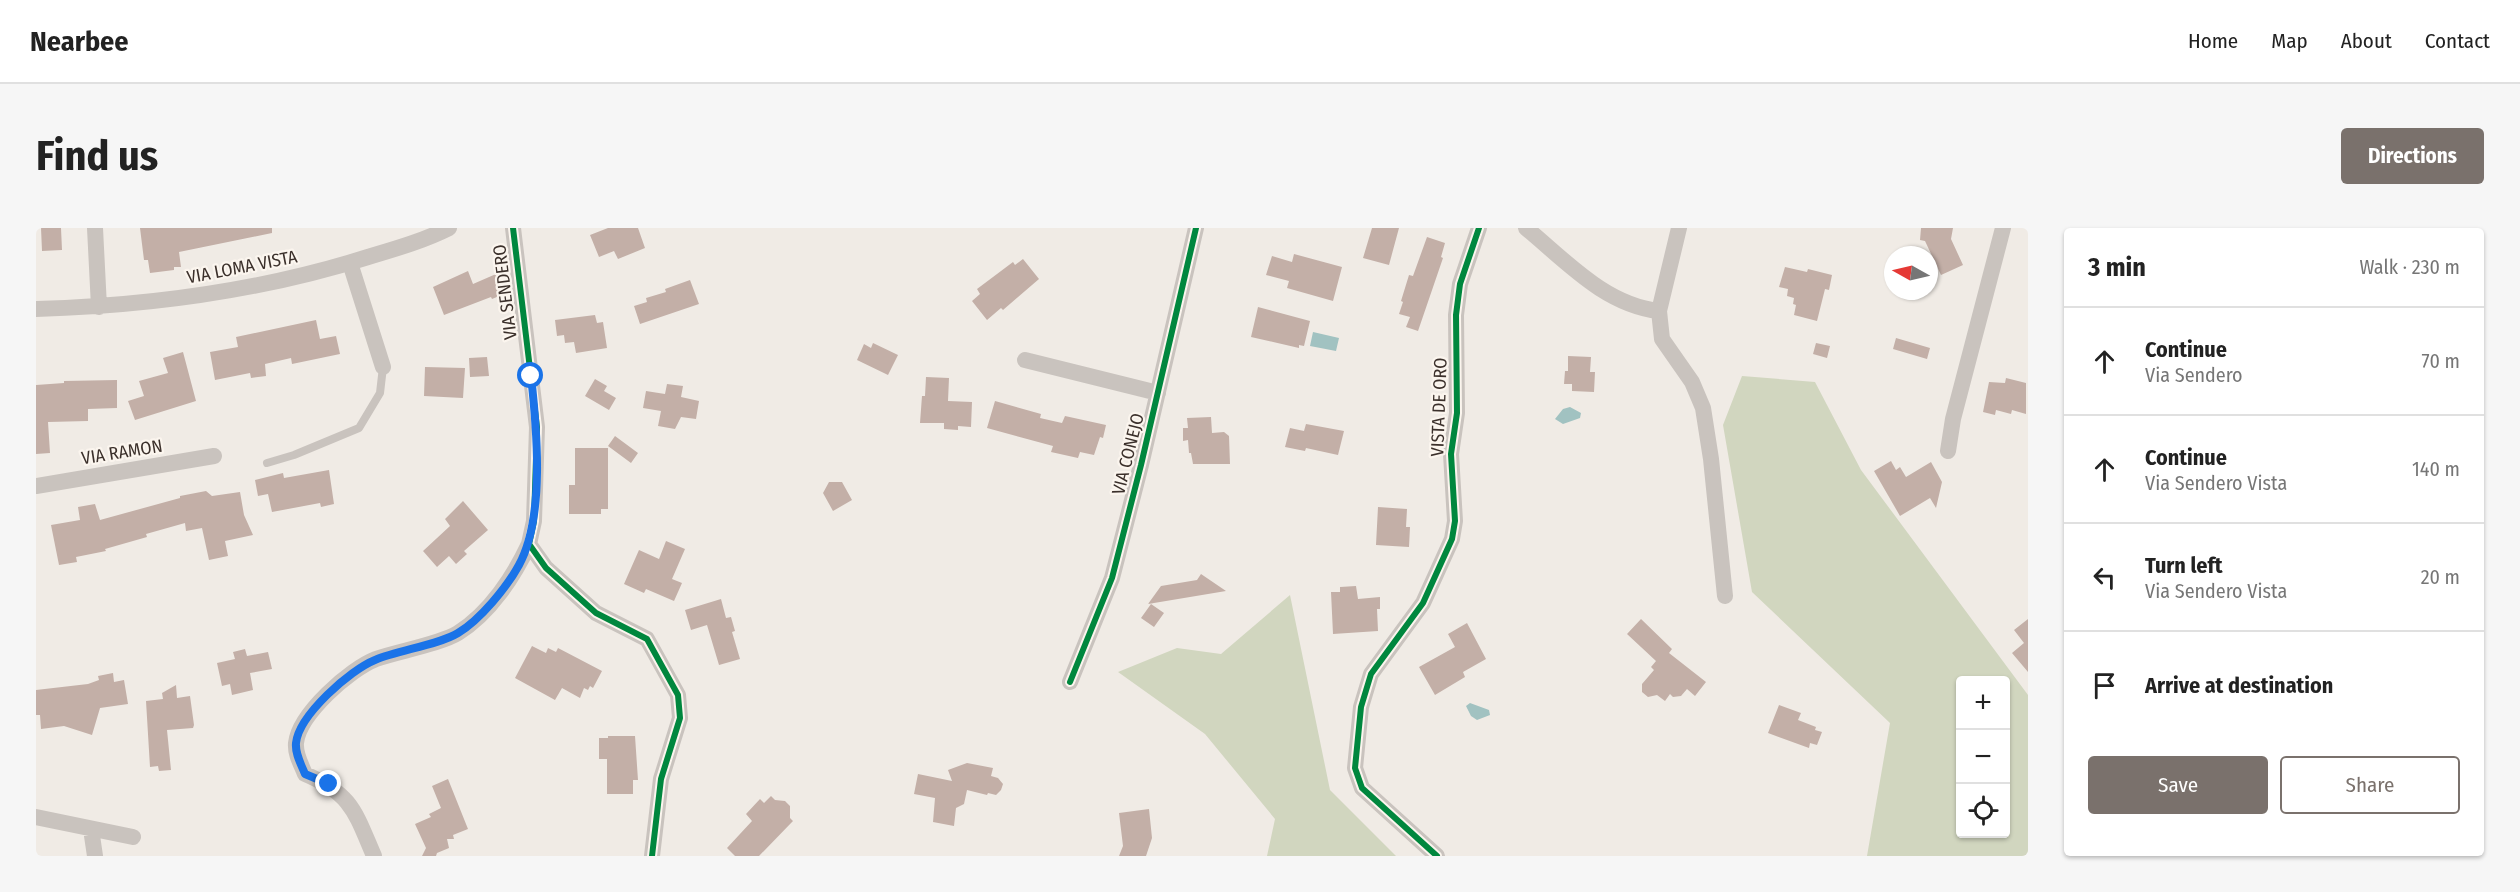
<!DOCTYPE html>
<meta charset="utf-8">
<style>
:root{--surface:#fff;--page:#f6f6f6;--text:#222;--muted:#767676;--line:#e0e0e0;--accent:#7a716c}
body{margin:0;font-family:"Fira Sans Condensed",sans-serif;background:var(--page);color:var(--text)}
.controls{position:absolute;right:18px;bottom:18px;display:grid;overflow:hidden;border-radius:6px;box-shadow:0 2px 4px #0004}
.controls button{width:54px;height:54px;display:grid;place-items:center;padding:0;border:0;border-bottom:2px solid var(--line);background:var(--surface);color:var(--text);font:30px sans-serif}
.compass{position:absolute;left:1848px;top:18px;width:54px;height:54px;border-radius:50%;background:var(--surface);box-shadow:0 2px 4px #0004;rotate:278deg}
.stop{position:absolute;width:18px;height:18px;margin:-14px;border:4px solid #1a73e8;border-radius:50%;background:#fff}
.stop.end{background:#1a73e8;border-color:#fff;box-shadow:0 2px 6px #0008}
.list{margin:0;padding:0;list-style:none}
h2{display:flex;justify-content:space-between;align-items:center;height:78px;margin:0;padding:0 24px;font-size:26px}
h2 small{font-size:20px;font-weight:400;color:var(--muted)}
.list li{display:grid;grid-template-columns:39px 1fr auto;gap:18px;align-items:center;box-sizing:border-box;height:108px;padding:0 24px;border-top:2px solid var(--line)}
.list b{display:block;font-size:22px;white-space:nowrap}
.list p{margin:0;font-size:20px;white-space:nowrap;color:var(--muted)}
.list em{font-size:20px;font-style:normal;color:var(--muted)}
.actions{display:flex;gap:12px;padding:18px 24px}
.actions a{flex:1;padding:14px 0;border:2px solid var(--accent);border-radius:6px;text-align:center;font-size:21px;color:var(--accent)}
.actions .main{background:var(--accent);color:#fff}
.icon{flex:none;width:33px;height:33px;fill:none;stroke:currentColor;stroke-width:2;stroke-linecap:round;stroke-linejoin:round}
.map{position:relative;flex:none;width:1992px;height:628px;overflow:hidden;border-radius:6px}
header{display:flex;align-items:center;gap:36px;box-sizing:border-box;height:84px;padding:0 30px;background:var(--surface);border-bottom:2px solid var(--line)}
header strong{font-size:28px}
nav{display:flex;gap:33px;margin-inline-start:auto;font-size:21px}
.intro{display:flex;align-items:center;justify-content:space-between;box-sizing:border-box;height:144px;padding:0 36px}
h1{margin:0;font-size:42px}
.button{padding:15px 27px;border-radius:6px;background:var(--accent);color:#fff;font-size:21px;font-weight:700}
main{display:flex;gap:36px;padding:0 36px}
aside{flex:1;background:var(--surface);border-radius:6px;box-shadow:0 2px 4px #0004}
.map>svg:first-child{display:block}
</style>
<header>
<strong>Nearbee</strong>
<nav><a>Home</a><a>Map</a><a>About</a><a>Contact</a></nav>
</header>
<div class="intro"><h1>Find us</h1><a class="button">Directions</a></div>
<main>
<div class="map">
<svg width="1992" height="628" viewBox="0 0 1992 628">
<rect width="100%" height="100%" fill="#f0ebe5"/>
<path fill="#d1d6bf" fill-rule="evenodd" d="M1706,148L1779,154L1825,242L1992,467V628H1831L1854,495L1716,364L1687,197ZM1924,452H1970V606H1924Z
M1254,367L1294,562L1360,628H1231L1239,591L1169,506L1082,444L1141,420L1185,426Z"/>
<path fill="#a1c2c1" d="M1277,104L1303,110L1300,123L1274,118Z
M1534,179L1545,185L1544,190L1527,196L1519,191L1527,181Z
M1434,475L1453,482L1454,487L1441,492L1435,488L1430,478Z"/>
<path fill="#c3afa7" d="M5,0H25L26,22L6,23Z
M104,0H236V5L143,24L145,39H138V42L114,45L112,32H108Z
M572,0H602L609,20L582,31L578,23L563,29L554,7Z
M1336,0H1363L1353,37L1327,30Z
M1885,0H1917L1915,11L1927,37L1905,47L1889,13L1884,12Z
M1391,9L1409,15L1405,29L1407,30L1382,103L1370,99L1374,89L1363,86L1367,74L1365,73L1373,47L1377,48Z
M1258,26L1306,39L1297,73L1251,60L1253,53L1230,47L1236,28L1256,34Z
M987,31L1003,51L967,82L965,80L951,92L936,73L944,66L941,61L977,34L979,37Z
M1749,39L1771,44L1772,41L1796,47L1793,62L1789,61L1781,93L1758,87L1760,77L1757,76L1758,70L1751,68L1752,61L1743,59Z
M432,43L437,56L460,46L468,66L456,71L455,69L408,87L397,59Z
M654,52L663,76L604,96L598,78L611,74L610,70L630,64L629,61Z
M1222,79L1274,93L1268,118L1263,117V120L1215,109Z
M559,87L561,95L567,94L571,120L540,125L538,114L529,115L528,107L521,108L519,92Z
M280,92L284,111L300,108L304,126L256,136L255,130L229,136L230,148L215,150L214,145L179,152L174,124L202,119L200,109Z
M1860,110L1894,120L1891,131L1857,121Z
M837,115L862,127L852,147L821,132L828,116L835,120Z
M1780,115L1794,118L1791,130L1777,126Z
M147,124L160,173L99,192L92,173L108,168L103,153L132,145L127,130Z
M1532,128L1555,129L1554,144H1559L1558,164L1536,163V156H1528L1529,143H1532Z
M451,129L453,148L434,149L433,130Z
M389,139L429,140L427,170L388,168Z
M890,149L913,150L912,173L936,174L935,199L922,198V202L908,201V195H884L886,168H889Z
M1970,150L1990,155V186L1976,182L1975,186L1960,182L1959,187L1947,184L1953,154L1969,155Z
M559,151L571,158L568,163L580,170L573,182L549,168Z
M81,152V180L52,181V193L12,194L14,225L0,226V157L28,155V153Z
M631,156L647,158L645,169L663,173L660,191L645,189L639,201L622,198L625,183L607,180L610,163L629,166Z
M959,173L1005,186L1004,190L1026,195L1029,188L1070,197L1067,210L1064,209L1058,227L1044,224L1042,230L1015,224L1017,218L951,200Z
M1175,189L1176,205L1188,204L1193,208L1194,236H1157L1155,225H1153L1152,212L1147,213V200H1152L1151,190Z
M1270,196L1308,203L1302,227L1270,220L1269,223L1249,219L1254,200L1268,203Z
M579,208L602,225L595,235L572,218Z
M539,220H572V281H565V286H533V257H539Z
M1855,233L1860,242L1864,239L1870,249L1895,234L1906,254L1900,280L1894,270L1864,288L1838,243Z
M293,242L298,276L285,279L284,275L236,284L232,266L222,268L219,252L247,245L248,250Z
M793,254H806L816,272L797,283L787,265Z
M170,263L176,268L204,264L208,287L217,307L189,313L192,328L173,332L166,300L150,303L149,295L110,306L111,309L69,321L70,323L40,329L41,334L23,337L15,297L44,292L42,279L59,276L64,292L144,270V268Z
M427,273L452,302L428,323L431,326L420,336L413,328L401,339L387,323L414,298L409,291Z
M1342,279L1371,281L1370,299H1374L1373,319L1340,317Z
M630,313L649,321L636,351L646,355L638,373L610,361L608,365L588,356L603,322L623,331Z
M1165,346L1190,363L1112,376L1125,358L1161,352Z
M1320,358L1322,371L1344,369V381H1341L1342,403L1297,406L1295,364H1304V359Z
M685,371L690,390L695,389L699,403L696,404L704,431L683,437L671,397L655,402L649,382Z
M1115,376L1128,385L1118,399L1105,390Z
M1605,391L1636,421L1633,425L1670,454L1659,468L1651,461L1645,468L1637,469L1634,466L1629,473L1621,467L1612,469L1606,464V456L1618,442L1615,439L1620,433L1591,406Z
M1992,391V444L1976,425L1988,415L1978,402Z
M1431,395L1450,431L1427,444L1429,449L1399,467L1383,439L1419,419L1412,406Z
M496,418L510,425L512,420L520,424L522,420L566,443L557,460L554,458L552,462L548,460L544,470L526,460L519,472L479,450Z
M209,421L211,428L232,424L236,441L214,445L217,462L196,467L194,456L186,458L181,435L199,431L197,424Z
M77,445L78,454L88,452L92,476L64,480L56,507L28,498L5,501L4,487H0V462L52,456L63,452L62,448Z
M140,457L141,470L154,468L158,497L157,500L131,502L135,542L123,543L122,538L114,539L110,473L127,471L126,465Z
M1743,477L1765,485L1762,492L1780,499L1779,502L1786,504L1781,517L1774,515L1773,520L1732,505Z
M572,508H599L602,552H597V566H571V531H563V510H572Z
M931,535L957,540L955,548L962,550L967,556L965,562L960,567L952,565L951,567L931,562L928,576L920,580L918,598L897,594L899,570L878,566L882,546L916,553L912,542Z
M412,551L432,601L417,607L418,611H411L413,620L401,625L400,628H386L390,620L379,596L395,589L393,586L405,580L396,558Z
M735,568L739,572L749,573L754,578V590L757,593L723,628H699L691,620L716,593L710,586L724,571L728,575Z
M1113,581L1116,610L1110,628H1083L1087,618L1083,585Z"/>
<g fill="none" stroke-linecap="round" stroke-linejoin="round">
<path stroke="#c9c3be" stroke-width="8" d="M231,235L258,227L323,200L344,165L347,139"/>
<path stroke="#c9c3be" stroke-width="16" d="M59,0L63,79
M477,0L501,199L498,293L493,316L510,340L560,385L611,411L642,467L644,490L625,551L616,628
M1490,0C1530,33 1569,77 1623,83L1643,0
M314,35L347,139
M0,81C112,78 224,63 332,29C359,21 387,13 413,0
M1623,83L1626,111L1656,154L1667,180L1675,231L1689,368
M989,132L1122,165
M1912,223L1917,191L1967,0
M0,258L178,228
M1034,454L1076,350L1105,237L1160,0
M0,589L97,609
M55,601L59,628
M338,628C319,584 316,566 269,546C265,536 259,526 260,515C263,486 314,441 340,431C363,423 404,416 422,405C454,385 478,348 493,316
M1401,628L1326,560L1319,540L1325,479L1335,446L1387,375L1416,311L1419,293L1415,226L1421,185L1420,87L1424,56L1443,0"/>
<g stroke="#fbf5ee" stroke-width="10">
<path id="cycleway" d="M477,0L501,199L498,293L493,316L510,340L560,385L611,411L642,467L644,490L625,551L616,628
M1034,454L1076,350L1105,237L1160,0
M1401,628L1326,560L1319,540L1325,479L1335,446L1387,375L1416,311L1419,293L1415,226L1421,185L1420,87L1424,56L1443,0"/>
</g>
<use href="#cycleway" stroke="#00873e" stroke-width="6"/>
</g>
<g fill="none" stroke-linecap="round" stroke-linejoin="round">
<path stroke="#1a73e8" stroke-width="8" d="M293,556L269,546C265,536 259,526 260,515C263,487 314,442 339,432C363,422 402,417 422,405C444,392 471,359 483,337C509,289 501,202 495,148"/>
</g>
<g text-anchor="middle" stroke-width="4.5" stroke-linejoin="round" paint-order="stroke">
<g font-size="18" fill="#3b302b" stroke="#fbf5ee">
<text transform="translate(206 39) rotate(-11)" y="6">VIA LOMA VISTA</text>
<text transform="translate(469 64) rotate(-97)" y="6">VIA SENDERO</text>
<text transform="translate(1403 179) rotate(-88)" y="6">VISTA DE ORO</text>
<text transform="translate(86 224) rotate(-9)" y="6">VIA RAMON</text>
<text transform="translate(1092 226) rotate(-76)" y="6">VIA CONEJO</text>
</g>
</g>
</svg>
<div class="controls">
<button>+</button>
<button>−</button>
<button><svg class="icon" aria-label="locate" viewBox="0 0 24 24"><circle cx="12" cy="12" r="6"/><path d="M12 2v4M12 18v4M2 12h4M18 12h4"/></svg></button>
</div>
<svg class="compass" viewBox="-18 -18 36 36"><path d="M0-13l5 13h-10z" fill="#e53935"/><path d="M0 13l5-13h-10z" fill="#767676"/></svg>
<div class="stop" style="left:495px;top:148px"></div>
<div class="stop end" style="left:293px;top:556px"></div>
</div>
<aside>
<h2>3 min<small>Walk · 230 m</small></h2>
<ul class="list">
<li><svg class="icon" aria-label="ahead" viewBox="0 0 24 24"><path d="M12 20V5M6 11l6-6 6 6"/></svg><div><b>Continue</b><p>Via Sendero</p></div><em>70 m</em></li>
<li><svg class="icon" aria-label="ahead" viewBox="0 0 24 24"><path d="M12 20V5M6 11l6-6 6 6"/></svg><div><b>Continue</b><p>Via Sendero Vista</p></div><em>140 m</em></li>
<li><svg class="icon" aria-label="left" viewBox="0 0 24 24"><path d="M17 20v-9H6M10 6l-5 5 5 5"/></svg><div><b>Turn left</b><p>Via Sendero Vista</p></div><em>20 m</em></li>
<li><svg class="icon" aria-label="arrive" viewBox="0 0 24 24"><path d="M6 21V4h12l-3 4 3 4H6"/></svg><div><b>Arrive at destination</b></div></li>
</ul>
<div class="actions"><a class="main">Save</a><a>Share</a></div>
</aside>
</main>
